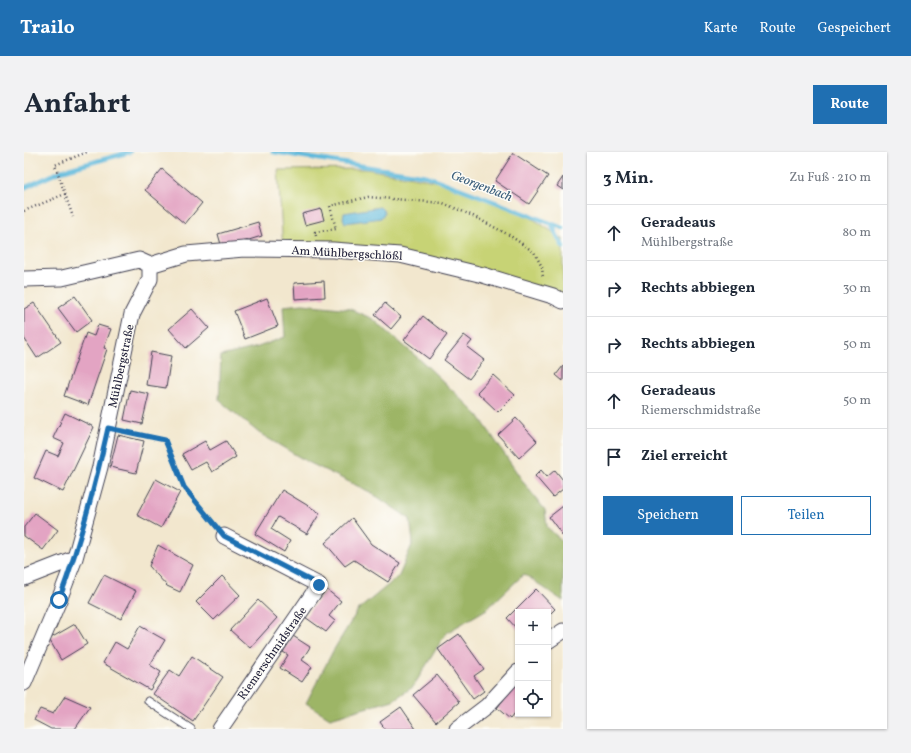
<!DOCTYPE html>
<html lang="de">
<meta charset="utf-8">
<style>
:root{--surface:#fff;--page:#f2f2f3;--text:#1f2937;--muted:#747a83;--line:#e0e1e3;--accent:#1f6fb2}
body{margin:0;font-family:Vollkorn,serif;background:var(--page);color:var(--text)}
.controls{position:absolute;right:12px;bottom:12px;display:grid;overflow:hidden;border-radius:0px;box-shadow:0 1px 3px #0004}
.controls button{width:36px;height:36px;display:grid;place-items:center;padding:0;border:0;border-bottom:1px solid var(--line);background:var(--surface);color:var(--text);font:20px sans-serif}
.stop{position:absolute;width:12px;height:12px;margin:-9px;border:3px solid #1f6fb2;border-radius:50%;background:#fff}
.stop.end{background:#1f6fb2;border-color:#fff;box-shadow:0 1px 4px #0008}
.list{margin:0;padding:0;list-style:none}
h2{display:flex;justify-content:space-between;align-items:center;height:52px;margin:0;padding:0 16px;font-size:17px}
h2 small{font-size:13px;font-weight:400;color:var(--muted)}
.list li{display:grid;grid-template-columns:26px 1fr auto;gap:12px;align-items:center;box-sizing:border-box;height:56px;padding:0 16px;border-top:1px solid var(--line)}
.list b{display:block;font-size:15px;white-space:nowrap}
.list p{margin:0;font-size:13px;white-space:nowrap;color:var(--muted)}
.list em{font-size:13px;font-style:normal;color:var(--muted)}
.actions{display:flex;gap:8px;padding:12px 16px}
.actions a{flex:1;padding:9px 0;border:1px solid var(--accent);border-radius:0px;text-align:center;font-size:14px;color:var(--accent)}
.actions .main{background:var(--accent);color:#fff}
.icon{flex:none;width:22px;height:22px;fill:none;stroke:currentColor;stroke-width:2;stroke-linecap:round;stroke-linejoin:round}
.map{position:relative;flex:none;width:539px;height:577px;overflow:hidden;border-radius:0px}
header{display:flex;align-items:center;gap:24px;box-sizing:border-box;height:56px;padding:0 20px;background:var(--accent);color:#fff}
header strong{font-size:19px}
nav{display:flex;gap:22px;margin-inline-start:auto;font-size:14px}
.intro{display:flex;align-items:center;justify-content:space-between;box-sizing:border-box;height:96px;padding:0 24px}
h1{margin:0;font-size:28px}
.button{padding:10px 18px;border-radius:0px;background:var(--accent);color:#fff;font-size:14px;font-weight:700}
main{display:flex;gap:24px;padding:0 24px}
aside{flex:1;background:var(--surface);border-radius:0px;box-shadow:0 1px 3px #0004}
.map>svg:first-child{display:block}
</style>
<header>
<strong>Trailo</strong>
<nav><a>Karte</a><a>Route</a><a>Gespeichert</a></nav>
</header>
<div class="intro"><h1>Anfahrt</h1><a class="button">Route</a></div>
<main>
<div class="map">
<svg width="539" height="577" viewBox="0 0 539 577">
<rect width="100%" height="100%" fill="#fdfcf7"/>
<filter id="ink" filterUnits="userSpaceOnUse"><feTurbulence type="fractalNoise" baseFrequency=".025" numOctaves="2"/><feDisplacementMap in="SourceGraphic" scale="8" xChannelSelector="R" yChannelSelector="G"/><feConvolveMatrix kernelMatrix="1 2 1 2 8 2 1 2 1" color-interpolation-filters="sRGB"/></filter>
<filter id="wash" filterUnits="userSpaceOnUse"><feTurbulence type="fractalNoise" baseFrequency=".012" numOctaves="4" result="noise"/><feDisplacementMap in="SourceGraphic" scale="16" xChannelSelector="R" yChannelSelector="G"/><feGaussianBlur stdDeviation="0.9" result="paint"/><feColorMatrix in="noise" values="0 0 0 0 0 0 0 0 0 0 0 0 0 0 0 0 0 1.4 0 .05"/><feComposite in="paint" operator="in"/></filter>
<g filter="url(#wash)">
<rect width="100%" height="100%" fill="#f2e7ce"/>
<path fill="#c7d375" stroke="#747a58" d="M342,17L423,31L499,60L539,87V149L376,103L259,98L254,18Z"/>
<path fill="#9db566" stroke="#606c50" d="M279,152L326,157L349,167L402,213L454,263L500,331L521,358L523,375L539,390V449L500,422L463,457L422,481L389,535L369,548L306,566L282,551L309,499L334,458L375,424L389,390L386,367L346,340L282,309L235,281L195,248L197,204L234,195L261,185L259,154Z"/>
<path fill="#5eb9dc" stroke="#406e8c" d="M356,55L361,60L357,66L321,71L319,66L320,61Z"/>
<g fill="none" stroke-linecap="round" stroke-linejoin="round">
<path stroke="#5eb9dc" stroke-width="4.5" d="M249,0L403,24L539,76
M0,36L37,19L106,0
M527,72L539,95"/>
</g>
<g id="blocks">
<path fill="#e3a4c3" d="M489,1L524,24L505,52L471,29Z
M138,17L178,51L161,72L121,38Z
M539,25V38L533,34Z
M297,57L300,68L281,73L278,62Z
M234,70L238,84L198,96L194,82Z
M300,129L301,145L271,147L270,131Z
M51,144L68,168L52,180L34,156Z
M243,146L254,174L221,187L210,159Z
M10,151L37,190L13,206L0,186V157Z
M361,151L377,165L367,177L351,163Z
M168,157L185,176L162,196L145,177Z
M399,164L423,183L405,207L380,188Z
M74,173L87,177L80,196L83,197L64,253L40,244L62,181L70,184Z
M440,183L448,189L443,195L460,208L445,227L420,208Z
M127,200L147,204L142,236L122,233Z
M539,214V229L532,223Z
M469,223L491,243L474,260L453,240Z
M106,238L125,242L118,272L100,268Z
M41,261L70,275L39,340L10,326L22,299L34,304L40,291L29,286Z
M492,266L513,289L495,306L474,283Z
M94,283L120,289L112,321L86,315Z
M181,289L186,298L202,289L212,305L188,320L182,310L167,318L158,302Z
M517,318L523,325L531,318L539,328V337L529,345L511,324Z
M132,327L156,340L137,376L113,363Z
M258,338L296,361L283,382L254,365L247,377L266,389L260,400L231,382Z
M539,354V384L525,365Z
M11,361L34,378L19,398L0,384V375Z
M328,366L347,392L376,411L364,430L330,408L321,414L301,391Z
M134,393L169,413L156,440L143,434L125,414Z
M80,423L112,439L97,467L65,451Z
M198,424L216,443L190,468L172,450Z
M302,437L317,449L305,464L311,469L302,480L281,465Z
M512,437L531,457L524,464V460H494V478L483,466Z
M234,448L253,466L226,496L206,478Z
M51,472L63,492L37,508L25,487Z
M116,474L141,488L126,513L137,520L126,538L79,511L91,490L103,497Z
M435,482L460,517L450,524L460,539L449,547L414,497Z
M269,484L286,495L278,508L288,515L278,530L256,516L264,503L259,500Z
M168,504L199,525L169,569L129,542L146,518L155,524Z
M413,523L435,550L412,570L389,543Z
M491,533L494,535V562H497L494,566L490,562L486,567L473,556Z
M41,544L66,555L51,577H27L10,568L16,557L29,562Z
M377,555L392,577H361L356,570Z"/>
</g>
</g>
<g filter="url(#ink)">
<use href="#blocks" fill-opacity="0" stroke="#414051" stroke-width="1"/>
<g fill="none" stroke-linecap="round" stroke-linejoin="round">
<g stroke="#414051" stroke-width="9">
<path id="lane" d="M124,549L167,577"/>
</g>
<g stroke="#414051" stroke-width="17">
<path id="street" d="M126,113L162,102L220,97L309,98L376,103L459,123L529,144L539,149
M0,127L38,126L115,108L126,113V127L108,162L76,315L51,406L35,448L0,531
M0,426L51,406
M524,489L539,479
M196,577L295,433L200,384
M433,577L463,554L494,520"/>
</g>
<path stroke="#414051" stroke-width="2.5" stroke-dasharray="1 3" stroke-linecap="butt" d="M41,42L49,65
M0,59L41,42L31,13L63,0
M292,84L291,80L312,77L306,54L344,45L419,51L449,64L485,83L510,100L518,115L519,125
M98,279L141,288L160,335L192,374"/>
<use href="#lane" stroke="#fff" stroke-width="7"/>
<use href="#street" stroke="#fff" stroke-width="15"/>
</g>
</g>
<g fill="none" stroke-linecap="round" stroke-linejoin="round" filter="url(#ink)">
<path stroke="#1f6fb2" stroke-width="5" d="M35,448C56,392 71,334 84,276L141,288L160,335L200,384L295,433"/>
</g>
<g text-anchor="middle" stroke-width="3" stroke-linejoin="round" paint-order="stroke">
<g font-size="12" fill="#22223b" stroke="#fdfcf7">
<text transform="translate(323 101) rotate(3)" y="4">Am Mühlbergschlößl</text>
<text transform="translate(97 214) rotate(-78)" y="4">Mühlbergstraße</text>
<text transform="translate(248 501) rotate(-55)" y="4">Riemerschmidstraße</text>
</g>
<g font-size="13" font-style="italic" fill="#3a5e7b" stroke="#fdfcf7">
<text transform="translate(458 33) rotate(21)" y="5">Georgenbach</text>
</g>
</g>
</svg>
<div class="controls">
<button>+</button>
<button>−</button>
<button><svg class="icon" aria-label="locate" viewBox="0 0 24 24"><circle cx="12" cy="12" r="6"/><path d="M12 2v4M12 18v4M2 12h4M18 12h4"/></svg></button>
</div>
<div class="stop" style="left:35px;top:448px"></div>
<div class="stop end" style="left:295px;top:433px"></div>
</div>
<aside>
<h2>3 Min.<small>Zu Fuß · 210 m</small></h2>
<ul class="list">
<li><svg class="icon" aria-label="ahead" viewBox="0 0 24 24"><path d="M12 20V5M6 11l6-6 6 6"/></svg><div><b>Geradeaus</b><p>Mühlbergstraße</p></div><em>80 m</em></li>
<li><svg class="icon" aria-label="right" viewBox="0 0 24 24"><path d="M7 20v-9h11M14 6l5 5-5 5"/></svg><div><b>Rechts abbiegen</b></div><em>30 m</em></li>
<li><svg class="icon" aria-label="right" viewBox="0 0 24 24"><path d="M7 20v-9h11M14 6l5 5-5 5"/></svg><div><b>Rechts abbiegen</b></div><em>50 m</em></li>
<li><svg class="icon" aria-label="ahead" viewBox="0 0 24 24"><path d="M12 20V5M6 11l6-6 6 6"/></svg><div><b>Geradeaus</b><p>Riemerschmidstraße</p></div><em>50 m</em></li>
<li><svg class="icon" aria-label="arrive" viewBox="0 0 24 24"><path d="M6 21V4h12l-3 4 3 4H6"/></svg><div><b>Ziel erreicht</b></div></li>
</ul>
<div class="actions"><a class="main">Speichern</a><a>Teilen</a></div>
</aside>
</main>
